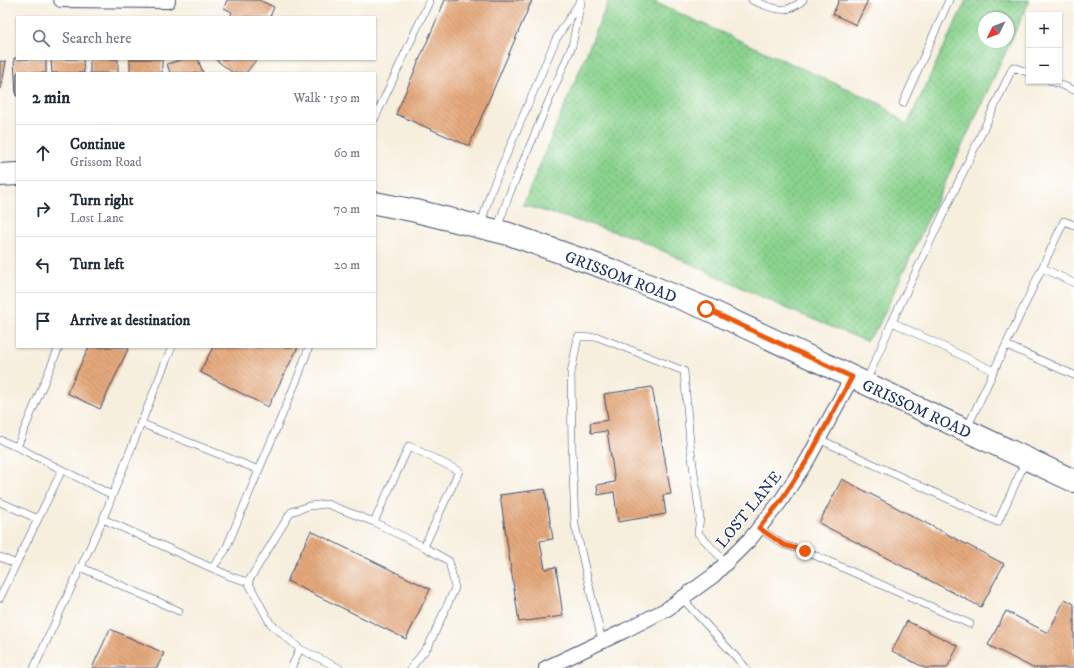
<!DOCTYPE html>
<meta charset="utf-8">
<style>
:root{--surface:#fff;--page:#f6f6f7;--text:#1f2937;--muted:#747a83;--line:#e0e1e3}
body{margin:0;font-family:"IM FELL DW Pica",serif;background:var(--page);color:var(--text)}
.controls{position:absolute;right:12px;top:12px;display:grid;overflow:hidden;border-radius:0px;box-shadow:0 1px 3px #0004}
.controls button{width:36px;height:36px;display:grid;place-items:center;padding:0;border:0;border-bottom:1px solid var(--line);background:var(--surface);color:var(--text);font:20px sans-serif}
.compass{position:absolute;left:978px;top:12px;width:36px;height:36px;border-radius:50%;background:var(--surface);box-shadow:0 1px 3px #0004;rotate:228deg}
.stop{position:absolute;width:12px;height:12px;margin:-9px;border:3px solid #ea580c;border-radius:50%;background:#fff}
.stop.end{background:#ea580c;border-color:#fff;box-shadow:0 1px 4px #0008}
.list{margin:0;padding:0;list-style:none}
h2{display:flex;justify-content:space-between;align-items:center;height:52px;margin:0;padding:0 16px;font-size:17px}
h2 small{font-size:13px;font-weight:400;color:var(--muted)}
.list li{display:grid;grid-template-columns:26px 1fr auto;gap:12px;align-items:center;box-sizing:border-box;height:56px;padding:0 16px;border-top:1px solid var(--line)}
.list b{display:block;font-size:15px;white-space:nowrap}
.list p{margin:0;font-size:13px;white-space:nowrap;color:var(--muted)}
.list em{font-size:13px;font-style:normal;color:var(--muted)}
.icon{flex:none;width:22px;height:22px;fill:none;stroke:currentColor;stroke-width:2;stroke-linecap:round;stroke-linejoin:round}
.map{position:relative;flex:none;width:1074px;height:668px;overflow:hidden}
.search{position:absolute;background:var(--surface);box-shadow:0 1px 3px #0004;left:16px;top:16px;width:360px;height:44px;display:flex;align-items:center;gap:10px;box-sizing:border-box;padding:0 14px;border-radius:0px;color:var(--muted);font-size:15px}
.panel{position:absolute;background:var(--surface);box-shadow:0 1px 3px #0004;left:16px;top:72px;width:360px;height:276px;border-radius:0px}
.map>svg:first-child{display:block}
</style>
<div class="map">
<svg width="1074" height="668" viewBox="0 0 1074 668">
<defs>
<pattern id="grass-dots" width="8" height="8" patternUnits="userSpaceOnUse"><rect width="8" height="8" fill="#8ad28d"/><path d="M2 2h.1M6 6h.1" fill="none" stroke="#70ab76" stroke-width="1.8" stroke-linecap="round"/></pattern>
<pattern id="building-back-hatch" width="6" height="6" patternUnits="userSpaceOnUse"><rect width="6" height="6" fill="#e5a97b"/><path d="M-1 5l2 2M0 0l6 6M5-1l2 2" fill="none" stroke="#b98a68"/></pattern>
</defs>
<rect width="100%" height="100%" fill="#fff"/>
<filter id="ink" filterUnits="userSpaceOnUse"><feTurbulence type="fractalNoise" baseFrequency=".025" numOctaves="2"/><feDisplacementMap in="SourceGraphic" scale="8" xChannelSelector="R" yChannelSelector="G"/><feConvolveMatrix kernelMatrix="1 2 1 2 8 2 1 2 1" color-interpolation-filters="sRGB"/></filter>
<filter id="wash" filterUnits="userSpaceOnUse"><feTurbulence type="fractalNoise" baseFrequency=".012" numOctaves="4" result="noise"/><feDisplacementMap in="SourceGraphic" scale="16" xChannelSelector="R" yChannelSelector="G"/><feGaussianBlur stdDeviation="0.9" result="paint"/><feColorMatrix in="noise" values="0 0 0 0 0 0 0 0 0 0 0 0 0 0 0 0 0 1.4 0 .05"/><feComposite in="paint" operator="in"/></filter>
<g filter="url(#wash)">
<rect width="100%" height="100%" fill="#f7efde"/>
<path fill="url(#grass-dots)" stroke="#528076" fill-rule="evenodd" d="M609,0H650L881,104L907,125L966,0H1030L877,329L866,341L790,310L633,237L523,205ZM984,18H1008V42H984Z"/>
<g id="blocks">
<path fill="url(#building-back-hatch)" d="M227,0H259L274,7L270,17H230L232,12L224,8Z
M445,0H532L469,146L396,114Z
M839,0H868L856,25L833,14Z
M14,58H17V59H46V73H17V96H16Z
M51,59H83L84,73H52Z
M90,59H118V73H90Z
M130,59H162V73H130Z
M184,59H198L203,73H170L167,64Z
M215,59H257L246,73H233Z
M0,61L6,62L1,89H0Z
M89,347H129L100,409L67,393Z
M213,347H298L268,407L200,372Z
M652,387L671,494L663,495L666,514L618,522L614,492L598,495L597,485L615,482L607,431L591,433L590,423L608,420L604,394Z
M842,479L1004,564L981,607L819,523Z
M545,489L553,539L540,541L545,569L556,567L563,616L519,622L500,495Z
M311,531L430,589L406,639L287,581Z
M1065,599L1074,604V668H1033L988,645L1006,611L1048,633Z
M907,621L958,646L947,668H925L892,651Z
M110,629L164,653L157,668H92Z"/>
</g>
</g>
<g filter="url(#ink)">
<use href="#blocks" fill-opacity="0" stroke="#3c4c71" stroke-width="1"/>
<g fill="none" stroke-linecap="round" stroke-linejoin="round">
<g stroke="#3c4c71" stroke-width="8">
<path id="service" d="M752,0C771,8 786,16 803,0
M1051,81L1074,90
M903,103L949,0
M375,118L429,2
M481,224L491,191L556,39L581,0
M497,229L509,195L572,46L581,3
M1043,268L1074,283
M892,322L1013,67L1029,73
M1006,345L1074,375
M59,347L17,447L112,495
M866,382L892,322L994,371
M140,423L259,470
M967,428L1064,221L1074,225
M819,439L998,522L1026,460
M0,440L17,447
M0,502L38,519
M103,519L166,361L172,347
M374,522L424,547
M759,528L784,545L805,551L970,624
M0,557L16,564L62,470
M80,567L179,611
M212,568L232,577L248,582L270,623L300,649L291,668
M248,582L291,512L309,506L327,504L374,522L409,446L459,471L424,547L449,561L455,588L429,645L411,668
M0,598L16,564
M682,598L746,668
M602,641L575,525L572,447L571,373L578,337H598L684,371L690,443L700,517L698,533L726,563
M300,649L339,668
M34,668L103,519L212,568L225,551L298,377L309,347"/>
</g>
<g stroke="#3c4c71" stroke-width="16">
<path id="minor" d="M61,0L168,1V0
M546,668L624,631L667,609L713,576L750,539L780,502L808,459L852,377"/>
</g>
<g stroke="#3c4c71" stroke-width="24">
<path id="primary" d="M0,175L17,174
M375,203L416,211L509,234L611,270L707,309L1074,481"/>
</g>
<use href="#service" stroke="#fff" stroke-width="7"/>
<use href="#minor" stroke="#fff" stroke-width="14"/>
<use href="#primary" stroke="#fff" stroke-width="22"/>
</g>
</g>
<g fill="none" stroke-linecap="round" stroke-linejoin="round" filter="url(#ink)">
<path stroke="#ea580c" stroke-width="5" d="M706,309L852,377L808,459L780,502L759,528L784,545L805,551"/>
</g>
<g text-anchor="middle" stroke-width="3" stroke-linejoin="round" paint-order="stroke">
<g font-size="16" fill="#1b2f5e" stroke="#fff">
<text transform="translate(621 276) rotate(21)" y="6">GRISSOM ROAD</text>
<text transform="translate(917 408) rotate(25)" y="6">GRISSOM ROAD</text>
<text transform="translate(748 509) rotate(-51)" y="6">LOST LANE</text>
</g>
</g>
</svg>
<div class="controls">
<button>+</button>
<button>−</button>
</div>
<svg class="compass" viewBox="-18 -18 36 36"><path d="M0-13l5 13h-10z" fill="#e53935"/><path d="M0 13l5-13h-10z" fill="#747a83"/></svg>
<div class="stop" style="left:706px;top:309px"></div>
<div class="stop end" style="left:805px;top:551px"></div>
<div class="search"><svg class="icon" aria-label="search" viewBox="0 0 24 24"><circle cx="10" cy="10" r="6"/><path d="M15 15l6 6"/></svg>Search here</div>
<section class="panel">
<h2>2 min<small>Walk · 150 m</small></h2>
<ul class="list">
<li><svg class="icon" aria-label="ahead" viewBox="0 0 24 24"><path d="M12 20V5M6 11l6-6 6 6"/></svg><div><b>Continue</b><p>Grissom Road</p></div><em>60 m</em></li>
<li><svg class="icon" aria-label="right" viewBox="0 0 24 24"><path d="M7 20v-9h11M14 6l5 5-5 5"/></svg><div><b>Turn right</b><p>Lost Lane</p></div><em>70 m</em></li>
<li><svg class="icon" aria-label="left" viewBox="0 0 24 24"><path d="M17 20v-9H6M10 6l-5 5 5 5"/></svg><div><b>Turn left</b></div><em>20 m</em></li>
<li><svg class="icon" aria-label="arrive" viewBox="0 0 24 24"><path d="M6 21V4h12l-3 4 3 4H6"/></svg><div><b>Arrive at destination</b></div></li>
</ul>
</section>
</div>
